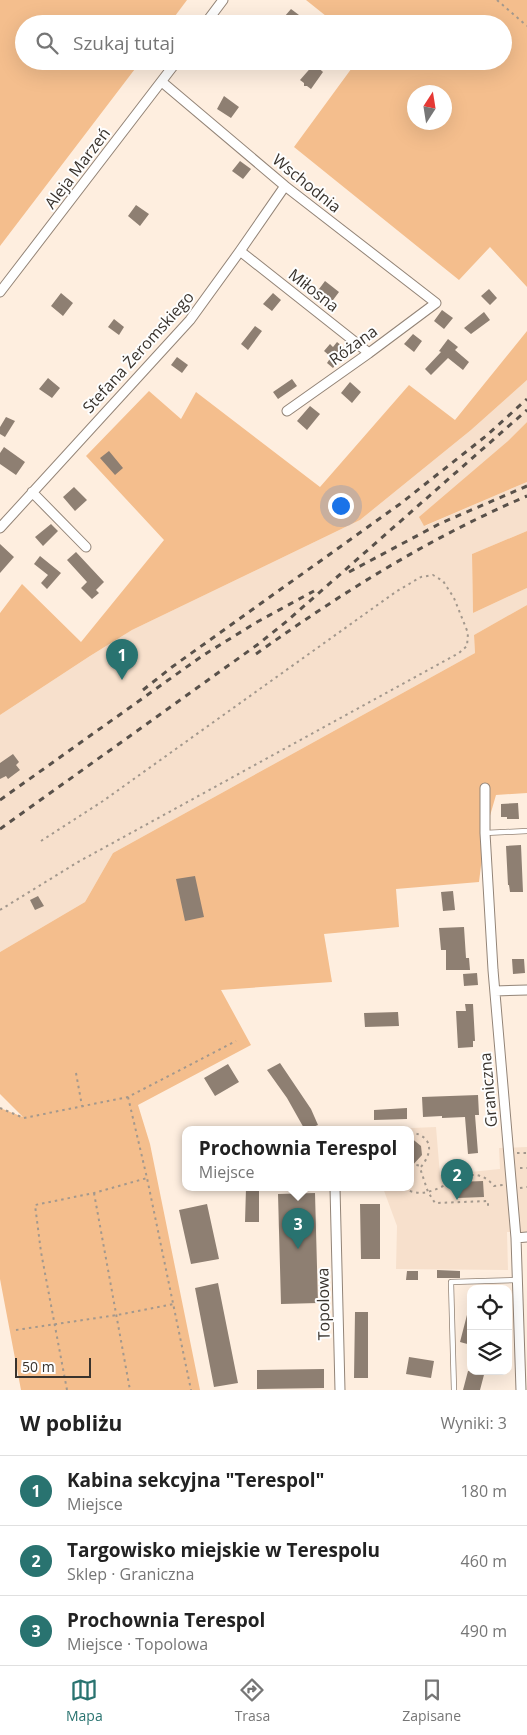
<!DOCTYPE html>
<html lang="pl">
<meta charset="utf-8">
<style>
:root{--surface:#fff;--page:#f2f2f2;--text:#222;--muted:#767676;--line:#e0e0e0;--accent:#297370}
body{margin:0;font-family:"Open Sans",sans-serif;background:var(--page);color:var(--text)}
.controls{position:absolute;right:15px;bottom:15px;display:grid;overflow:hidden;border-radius:10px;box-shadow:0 5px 20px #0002}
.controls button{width:45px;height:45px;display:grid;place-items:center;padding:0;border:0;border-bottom:1px solid var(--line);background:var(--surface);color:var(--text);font:25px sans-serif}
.compass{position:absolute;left:407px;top:85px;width:45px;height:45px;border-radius:50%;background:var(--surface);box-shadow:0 5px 20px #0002;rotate:12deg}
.scale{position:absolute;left:15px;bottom:12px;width:76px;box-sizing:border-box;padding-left:5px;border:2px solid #39332d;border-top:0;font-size:14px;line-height:18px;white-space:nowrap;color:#39332d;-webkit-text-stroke:4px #fefefe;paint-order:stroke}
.you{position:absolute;left:340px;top:505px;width:18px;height:18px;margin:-12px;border:4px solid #fff;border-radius:50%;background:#1a73e8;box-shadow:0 0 0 8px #1a73e833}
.badge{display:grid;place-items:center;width:32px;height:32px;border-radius:50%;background:var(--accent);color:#fff;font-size:16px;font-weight:700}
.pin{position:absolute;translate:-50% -41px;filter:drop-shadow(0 1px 2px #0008)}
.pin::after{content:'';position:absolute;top:26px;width:18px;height:15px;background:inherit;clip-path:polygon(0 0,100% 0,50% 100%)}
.popup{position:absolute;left:182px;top:1126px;width:232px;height:65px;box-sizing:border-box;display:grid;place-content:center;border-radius:10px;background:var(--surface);filter:drop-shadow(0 1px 4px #0005);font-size:16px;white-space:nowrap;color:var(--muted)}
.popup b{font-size:19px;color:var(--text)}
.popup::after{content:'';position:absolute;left:50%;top:100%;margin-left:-10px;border:10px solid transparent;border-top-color:var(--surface)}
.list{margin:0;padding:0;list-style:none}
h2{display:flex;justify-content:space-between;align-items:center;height:65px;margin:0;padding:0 20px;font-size:21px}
h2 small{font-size:16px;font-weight:400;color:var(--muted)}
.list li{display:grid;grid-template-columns:32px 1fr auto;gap:15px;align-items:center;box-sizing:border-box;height:70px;padding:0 20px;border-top:1px solid var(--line)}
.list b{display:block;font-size:19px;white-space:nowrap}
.list p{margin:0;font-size:16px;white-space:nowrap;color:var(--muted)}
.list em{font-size:16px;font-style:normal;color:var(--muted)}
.icon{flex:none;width:28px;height:28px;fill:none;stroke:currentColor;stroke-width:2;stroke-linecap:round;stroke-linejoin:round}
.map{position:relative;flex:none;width:527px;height:1390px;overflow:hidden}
.search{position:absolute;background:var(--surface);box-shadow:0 5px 20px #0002;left:15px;right:15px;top:15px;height:55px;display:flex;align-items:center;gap:12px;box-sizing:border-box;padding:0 18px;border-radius:28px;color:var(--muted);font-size:19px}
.sheet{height:275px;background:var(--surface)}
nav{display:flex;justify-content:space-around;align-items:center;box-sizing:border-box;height:70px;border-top:1px solid var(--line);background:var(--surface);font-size:14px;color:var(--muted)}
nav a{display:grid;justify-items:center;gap:2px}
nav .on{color:var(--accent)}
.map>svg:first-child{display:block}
</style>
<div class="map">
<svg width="527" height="1390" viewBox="0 0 527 1390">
<rect width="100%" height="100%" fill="#feeedf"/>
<path fill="#f7e0cc" d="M527,380V422L425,526L527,482V531L472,554L473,613L527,588V605L474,635L475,653L113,853L85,902L0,952V715L90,656L132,630L360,520L471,430Z
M436,1127L440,1175L500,1169L499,1148L527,1147V1232H507L508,1270L396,1269L397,1226L383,1188H410V1130H362Z"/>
<path fill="#f4be8d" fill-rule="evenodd" d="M0,0H187L169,24H24V61H141L0,246Z
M306,0H527V287L490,247L459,280L294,147L357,61H503V24H336ZM414,92H444V122H414Z
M527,331V380L471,430L360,520L132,630L90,656L0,715V613L22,584L81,642L164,540L86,456L149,391L181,419L196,392L320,487L409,385L455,420Z
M527,422V482L424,526L419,517L508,441Z
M527,531V588L473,613L472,554Z
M527,605V793L496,795L485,833L479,882L396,889L399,927L324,934L332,982L221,990L251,1045L138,1105L150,1144L200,1390H21L0,1279V1108L23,1117L0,1094V952L85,902L113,853L475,653L474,635Z"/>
<path fill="#8e7f72" d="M291,9L311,24H278Z
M314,64L323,72L311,89L307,86H304V83L300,80Z
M224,96L239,107L231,118L217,109Z
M240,161L251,169L243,179L232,171Z
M136,205L149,214L140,226L128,216Z
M325,281L339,292L330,304L316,293Z
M489,289L497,298L490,305L481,296Z
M61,293L73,303L63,316L51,306Z
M273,293L281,300L272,311L263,304Z
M442,310L453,318L444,329L434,321Z
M484,312L490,320L471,334L464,328Z
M114,319L124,327L119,335L108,327Z
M255,326L262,331L248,350L241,344Z
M413,334L422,341L414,352L404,344Z
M448,339L458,347L455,350L469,362L463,370L448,358L431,375L425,369L441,352L439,351Z
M337,342L347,350L333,368L327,363L331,357L324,351L330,344L333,347Z
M177,357L188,365L182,373L171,365Z
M48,378L60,388L52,398L39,389Z
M292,379L297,386L278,399L273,392Z
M350,382L361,392L352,403L341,393Z
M310,406L320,414L307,430L297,421Z
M6,417L15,421L5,437L0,434V427Z
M4,447L25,462L16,475L0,464V453Z
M109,451L123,468L115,475L100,458Z
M74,487L87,500L75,511L63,497Z
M51,524L58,531L43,546L35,537Z
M0,544L14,557L0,573Z
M76,552L104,582L96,590L99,593L92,599L81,588L87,582L67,560Z
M40,556L61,573L47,589L41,583L48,575L34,564Z
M13,754L19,762L16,765L20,770L8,779L6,776L0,779V763Z
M518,803L519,819H507V817H501V804Z
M521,845L523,892H510L509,885H508L506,846Z
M195,876L204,917L185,921L176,879Z
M453,891L455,910L443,911L441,892Z
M38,896L44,906L35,910L30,900Z
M464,927L466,958H469L470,970H446V950H441L439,928Z
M512,959H524L525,973L513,974Z
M477,973L478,985L464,986L463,974Z
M465,1004H473L475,1041H473V1047L458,1048L456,1011H466Z
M398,1012L399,1026L365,1027L364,1013Z
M280,1063L311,1109L318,1125L305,1130L287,1098L267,1070Z
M228,1064L239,1082L215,1096L204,1078Z
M478,1095L479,1115H475L478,1153L468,1154L465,1117L442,1118V1116L423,1117L422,1097Z
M407,1108V1119L374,1120V1110Z
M410,1137L421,1146L422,1155L410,1168Z
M483,1181L484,1197L457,1198L456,1182Z
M246,1188H259V1222H245Z
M315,1193L318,1303L281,1304L278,1194Z
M207,1204L219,1259L191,1264L179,1210Z
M360,1204H380V1259H361Z
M437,1270L460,1271V1278H437Z
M407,1271H418V1280H406Z
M218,1283L238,1383L214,1387L195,1288Z
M468,1311H471V1345L460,1342Z
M355,1312H368V1378H354Z
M409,1357L434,1361L431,1378L406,1374Z
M324,1369V1388L257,1389V1370Z
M468,1371H485L480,1390H463Z"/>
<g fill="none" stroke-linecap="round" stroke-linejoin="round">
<g stroke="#938477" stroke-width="6">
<path id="lane" d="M485,833L527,831
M454,1390L451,1282L518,1280"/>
</g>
<g stroke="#938477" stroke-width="11">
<path id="street" d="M205,24L223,0
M162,82L285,186L436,303L369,353L287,411
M240,251L369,353
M0,292L177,61
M32,492L86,547
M0,528L190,320L240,251L285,186
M485,788V833L493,970L516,1238L521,1390
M495,991L527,990
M335,1188L340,1390
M516,1238L527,1237"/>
</g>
<path stroke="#a3988d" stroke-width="2" stroke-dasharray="2.5 4" stroke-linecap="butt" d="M497,0L527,26
M0,910L78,862L459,653L467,646L468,633L454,598L443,581L433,575L421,577L397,591L103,801L41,841
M76,1073L82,1106
M128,1097L147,1178L191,1390
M0,1108L24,1118L128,1097L236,1041
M410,1132C434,1136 433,1153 420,1168L428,1192L435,1203L488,1201V1207
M517,1153H527
M410,1164L422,1166
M520,1168H527
M404,1188C438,1209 465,1152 494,1186L503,1185
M520,1188L527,1187
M94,1193L130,1390
M16,1330L117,1315L174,1304
M67,1390L41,1252L35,1205L94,1193L147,1178"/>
<use href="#lane" stroke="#fff" stroke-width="4.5"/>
<use href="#street" stroke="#fff" stroke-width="9"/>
<path stroke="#59514a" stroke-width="3" stroke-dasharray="6 6" stroke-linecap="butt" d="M349,572L441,523L527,486
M256,654C343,592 429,538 527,496
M143,690L172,667L400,504L486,436L527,399
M0,800L202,656L257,622L314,591
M0,829L257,645L287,621L527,410"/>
</g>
<g text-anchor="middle" stroke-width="4" stroke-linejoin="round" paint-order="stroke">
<g font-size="16" fill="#39332d" stroke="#fefefe">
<text transform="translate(77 168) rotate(-53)" y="6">Aleja Marzeń</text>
<text transform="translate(307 183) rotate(39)" y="6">Wschodnia</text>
<text transform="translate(314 290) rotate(38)" y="6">Miłosna</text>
<text transform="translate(353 345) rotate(-36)" y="6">Różana</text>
<text transform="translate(138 352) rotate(-48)" y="6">Stefana Żeromskiego</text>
<text transform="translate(488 1090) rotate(-95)" y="6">Graniczna</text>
<text transform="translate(323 1304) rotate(-91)" y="6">Topolowa</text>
</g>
</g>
</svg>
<div class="controls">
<button><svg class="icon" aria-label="locate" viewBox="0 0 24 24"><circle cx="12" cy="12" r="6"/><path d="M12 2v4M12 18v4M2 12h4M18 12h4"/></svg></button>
<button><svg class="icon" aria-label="layers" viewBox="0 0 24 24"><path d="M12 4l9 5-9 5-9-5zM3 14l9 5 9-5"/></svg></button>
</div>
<svg class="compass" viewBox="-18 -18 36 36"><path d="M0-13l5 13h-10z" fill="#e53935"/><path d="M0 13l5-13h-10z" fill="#767676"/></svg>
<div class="scale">50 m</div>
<div class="you"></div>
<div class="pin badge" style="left:122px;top:680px">1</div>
<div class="pin badge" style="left:457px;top:1200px">2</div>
<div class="pin badge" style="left:298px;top:1249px">3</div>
<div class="popup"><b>Prochownia Terespol</b>Miejsce</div>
<div class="search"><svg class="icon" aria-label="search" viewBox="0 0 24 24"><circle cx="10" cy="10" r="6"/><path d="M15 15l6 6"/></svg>Szukaj tutaj</div>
</div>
<section class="sheet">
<h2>W pobliżu<small>Wyniki: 3</small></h2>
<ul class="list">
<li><span class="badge">1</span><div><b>Kabina sekcyjna &quot;Terespol&quot;</b><p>Miejsce</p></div><em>180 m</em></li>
<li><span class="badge">2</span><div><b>Targowisko miejskie w Terespolu</b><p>Sklep · Graniczna</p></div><em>460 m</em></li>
<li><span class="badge">3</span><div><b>Prochownia Terespol</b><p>Miejsce · Topolowa</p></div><em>490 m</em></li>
</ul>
</section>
<nav>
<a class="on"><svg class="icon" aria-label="map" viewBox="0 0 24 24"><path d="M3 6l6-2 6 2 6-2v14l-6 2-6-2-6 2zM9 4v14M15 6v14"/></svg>Mapa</a>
<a><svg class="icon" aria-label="directions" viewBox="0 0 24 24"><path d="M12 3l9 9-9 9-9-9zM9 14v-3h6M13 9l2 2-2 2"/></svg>Trasa</a>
<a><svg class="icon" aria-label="saved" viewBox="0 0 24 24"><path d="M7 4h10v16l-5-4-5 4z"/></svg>Zapisane</a>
</nav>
